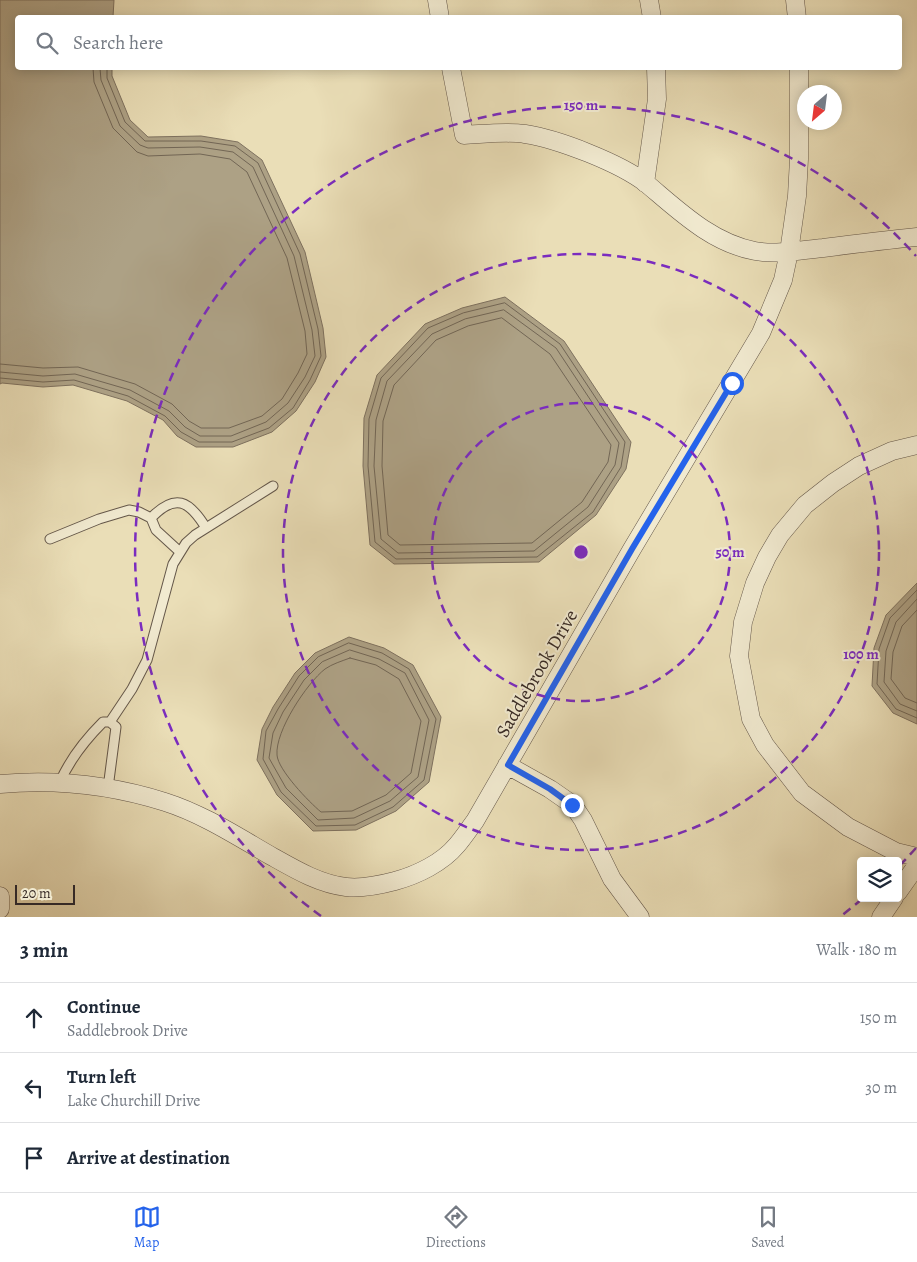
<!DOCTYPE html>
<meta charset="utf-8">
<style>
:root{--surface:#fff;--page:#f2f2f3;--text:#1f2937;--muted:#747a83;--line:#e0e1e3;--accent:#2563eb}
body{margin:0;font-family:Alegreya,serif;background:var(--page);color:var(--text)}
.controls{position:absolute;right:15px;bottom:15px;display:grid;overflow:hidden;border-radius:5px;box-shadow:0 2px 12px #0003}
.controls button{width:45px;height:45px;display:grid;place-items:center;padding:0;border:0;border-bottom:1px solid var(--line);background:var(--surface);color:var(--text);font:25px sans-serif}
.compass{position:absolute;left:797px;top:85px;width:45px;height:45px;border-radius:50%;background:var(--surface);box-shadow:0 2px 12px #0003;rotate:208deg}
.scale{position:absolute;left:15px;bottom:12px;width:60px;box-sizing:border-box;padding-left:5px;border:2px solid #372a25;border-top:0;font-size:14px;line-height:18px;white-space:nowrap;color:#372a25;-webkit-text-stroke:4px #f1ead0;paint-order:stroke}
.stop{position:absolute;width:15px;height:15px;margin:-11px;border:4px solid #2563eb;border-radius:50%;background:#fff}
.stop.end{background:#2563eb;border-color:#fff;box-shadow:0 1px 5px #0008}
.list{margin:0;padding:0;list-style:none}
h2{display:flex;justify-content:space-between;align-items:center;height:65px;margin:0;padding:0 20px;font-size:21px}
h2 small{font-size:16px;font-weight:400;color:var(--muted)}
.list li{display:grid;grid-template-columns:32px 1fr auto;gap:15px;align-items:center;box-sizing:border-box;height:70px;padding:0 20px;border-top:1px solid var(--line)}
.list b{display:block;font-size:19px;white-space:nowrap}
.list p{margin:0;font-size:16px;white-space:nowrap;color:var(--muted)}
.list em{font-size:16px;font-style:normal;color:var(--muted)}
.icon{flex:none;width:28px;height:28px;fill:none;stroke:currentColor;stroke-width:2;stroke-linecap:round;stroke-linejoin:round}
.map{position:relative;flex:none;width:917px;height:917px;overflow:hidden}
.search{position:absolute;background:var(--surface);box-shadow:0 2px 12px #0003;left:15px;right:15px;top:15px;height:55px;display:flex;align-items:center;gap:12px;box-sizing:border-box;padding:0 18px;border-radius:5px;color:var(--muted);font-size:19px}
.sheet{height:275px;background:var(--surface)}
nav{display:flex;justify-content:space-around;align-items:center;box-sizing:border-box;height:70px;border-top:1px solid var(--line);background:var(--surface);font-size:14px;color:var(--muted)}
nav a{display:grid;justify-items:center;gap:2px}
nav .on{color:var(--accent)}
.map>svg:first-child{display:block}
</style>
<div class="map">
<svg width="917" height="917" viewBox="0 0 917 917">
<rect width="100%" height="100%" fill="#eadeb7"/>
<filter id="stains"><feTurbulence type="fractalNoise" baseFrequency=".004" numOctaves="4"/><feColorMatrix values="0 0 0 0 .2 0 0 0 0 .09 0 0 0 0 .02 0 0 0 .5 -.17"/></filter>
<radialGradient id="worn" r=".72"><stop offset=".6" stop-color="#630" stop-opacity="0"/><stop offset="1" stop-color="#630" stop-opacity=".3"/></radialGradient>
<path fill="#ada185" stroke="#7e715f" d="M0,0H114L113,17L18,18V68H112V76L130,120L148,137L201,136L238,142L262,160L305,252L323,328L326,357L315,382L296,411L272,432L233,447H196L177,436L163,420L127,401L73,385L43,387L2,383L0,384Z
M505,297L564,341L631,442L626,469L596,515L539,562L394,564L370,545L363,466L364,418L377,375L425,324L462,308Z
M917,583V724L893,713L872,686L874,648L886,615Z
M349,637L384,648L413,665L441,717L429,782L396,811L356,830L313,831L277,795L257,760L262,729L273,707L295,673L315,653Z"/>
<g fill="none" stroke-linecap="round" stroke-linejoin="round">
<path stroke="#726655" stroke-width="1" d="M505,303L560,344L625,442L621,467L593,512L537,557L396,559L375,542L368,466L369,419L381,378L428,328L463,313Z
M504,310L556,348L619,443L615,465L588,507L534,551L398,553L381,539L374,466L376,420L387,381L432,334L465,319Z
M502,318L550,354L611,445L608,462L582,502L532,543L400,545L388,535L382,466L383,421L394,385L436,340L468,326Z
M0,364L43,368L78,367L135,384L172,404L189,421L201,428H229L262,416L282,399L298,373L307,354L305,331L287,258L247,172L230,159L200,154L148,156L137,152L113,128L94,82L93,68
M0,372L43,376L75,374L130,390L169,411L185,427L200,436H231L266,422L288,403L305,377L315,356L312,330L294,256L253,167L233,152L200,147L148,148L140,145L120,126L101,80L100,68
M0,378L43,382L74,380L128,396L165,416L181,432L199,442H232L269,428L293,408L310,380L321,356L318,329L300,254L258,163L235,146L201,141H145L125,122L107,78V68
M917,590L890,618L879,649L877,684L896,709L917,718
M917,599L896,622L886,651L884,682L900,704L917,711
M917,610L902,626L893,652L891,679L905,698L917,703
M349,643L382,653L409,669L436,719L424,780L393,807L355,825L316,826L281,792L263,759L266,731L278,709L299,676L318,657Z
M350,650L379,659L405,673L429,720L418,777L390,801L354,818L318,820L286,788L269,758L273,733L283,712L304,680L322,662Z
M350,658L376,665L399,679L421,721L411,773L386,795L352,811L321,812C309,802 278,770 277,755C275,731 307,683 325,669C332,664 342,661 350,658Z"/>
<g stroke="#64574a" stroke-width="11">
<path id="lane" d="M151,518C175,493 189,500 206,528
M50,539L99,519L129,510L139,512L151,518L156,530L180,552
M110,722L132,689L147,660L173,564L186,543L195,535L273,486
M60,782C70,759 85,740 103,722H110L116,727L108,788"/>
</g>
<g stroke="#64574a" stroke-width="19">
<path id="street" d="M437,0L440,18
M649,0L652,18
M795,0L797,18
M451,68L464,135C484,134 506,131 525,134C558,139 620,163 647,184C679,211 712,243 755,251C777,255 801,250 823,248C854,244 886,240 917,237
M645,183L657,99L656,68
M917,445L892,451L859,466L833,483L805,505L780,535L767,557L755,583L743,622L739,656L751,719L765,745L802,793L848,827L896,852L917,857
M507,765L550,789L573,805L583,820L612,879L640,917
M0,784C56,779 111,785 165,802C203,814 238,837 273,857C296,870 320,884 346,887C363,889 380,885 395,881C417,875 442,863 457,845C463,838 469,829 475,821L632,549L761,333L783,280L789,252L797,196L799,159V68
M898,892L917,865
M0,896V909
M881,917L894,898"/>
</g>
<use href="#lane" stroke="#f1ead0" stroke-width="9"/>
<use href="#street" stroke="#f1ead0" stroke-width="18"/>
</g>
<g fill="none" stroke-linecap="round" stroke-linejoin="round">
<path stroke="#2563eb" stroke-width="6" d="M572,805L550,789L508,765L632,549L732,383"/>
</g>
<g fill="none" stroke="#7b2cbf" stroke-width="2.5" stroke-dasharray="9 6">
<circle cx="581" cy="552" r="149"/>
<circle cx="581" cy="552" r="298"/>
<path d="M916 848A447 447 0 0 1 900 865M862 899A447 447 0 0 1 841 916M321 916A447 447 0 1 1 916 256"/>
</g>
<g text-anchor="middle" stroke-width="4" stroke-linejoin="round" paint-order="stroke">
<g font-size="19" fill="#372a25" stroke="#f1ead0">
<text transform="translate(536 673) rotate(-60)" y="7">Saddlebrook Drive</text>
</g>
</g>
<circle cx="581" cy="552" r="8" fill="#7b2cbf" stroke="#f1ead0" stroke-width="2.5"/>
<g font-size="15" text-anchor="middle" font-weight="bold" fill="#7b2cbf" stroke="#f1ead0" stroke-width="4" stroke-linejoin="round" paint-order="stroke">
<text x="581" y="110">150 m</text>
<text x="730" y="557">50 m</text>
<text x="861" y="659">100 m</text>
</g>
<rect width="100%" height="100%" filter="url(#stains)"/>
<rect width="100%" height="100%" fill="url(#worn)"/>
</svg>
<div class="controls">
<button><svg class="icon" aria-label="layers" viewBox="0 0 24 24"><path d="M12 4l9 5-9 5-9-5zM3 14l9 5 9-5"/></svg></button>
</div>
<svg class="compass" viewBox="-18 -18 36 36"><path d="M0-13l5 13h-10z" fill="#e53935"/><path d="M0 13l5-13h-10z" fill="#747a83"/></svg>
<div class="scale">20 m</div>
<div class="stop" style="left:732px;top:383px"></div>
<div class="stop end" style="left:572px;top:805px"></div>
<div class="search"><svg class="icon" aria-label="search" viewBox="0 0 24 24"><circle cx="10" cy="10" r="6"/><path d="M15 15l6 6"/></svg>Search here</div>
</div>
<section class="sheet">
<h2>3 min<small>Walk · 180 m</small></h2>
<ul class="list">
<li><svg class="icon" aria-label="ahead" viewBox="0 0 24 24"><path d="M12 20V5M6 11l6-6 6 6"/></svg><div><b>Continue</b><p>Saddlebrook Drive</p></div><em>150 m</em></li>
<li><svg class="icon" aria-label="left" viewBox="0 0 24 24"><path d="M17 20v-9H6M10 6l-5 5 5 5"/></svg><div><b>Turn left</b><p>Lake Churchill Drive</p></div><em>30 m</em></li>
<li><svg class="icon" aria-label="arrive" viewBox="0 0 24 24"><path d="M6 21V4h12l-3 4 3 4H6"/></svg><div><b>Arrive at destination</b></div></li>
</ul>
</section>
<nav>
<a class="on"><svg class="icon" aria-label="map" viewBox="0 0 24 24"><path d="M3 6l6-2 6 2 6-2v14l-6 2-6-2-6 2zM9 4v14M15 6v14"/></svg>Map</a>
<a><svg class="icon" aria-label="directions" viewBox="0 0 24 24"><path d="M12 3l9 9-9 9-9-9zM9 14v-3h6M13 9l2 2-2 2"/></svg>Directions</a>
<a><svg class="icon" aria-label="saved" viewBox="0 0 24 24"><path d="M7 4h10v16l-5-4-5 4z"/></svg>Saved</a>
</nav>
